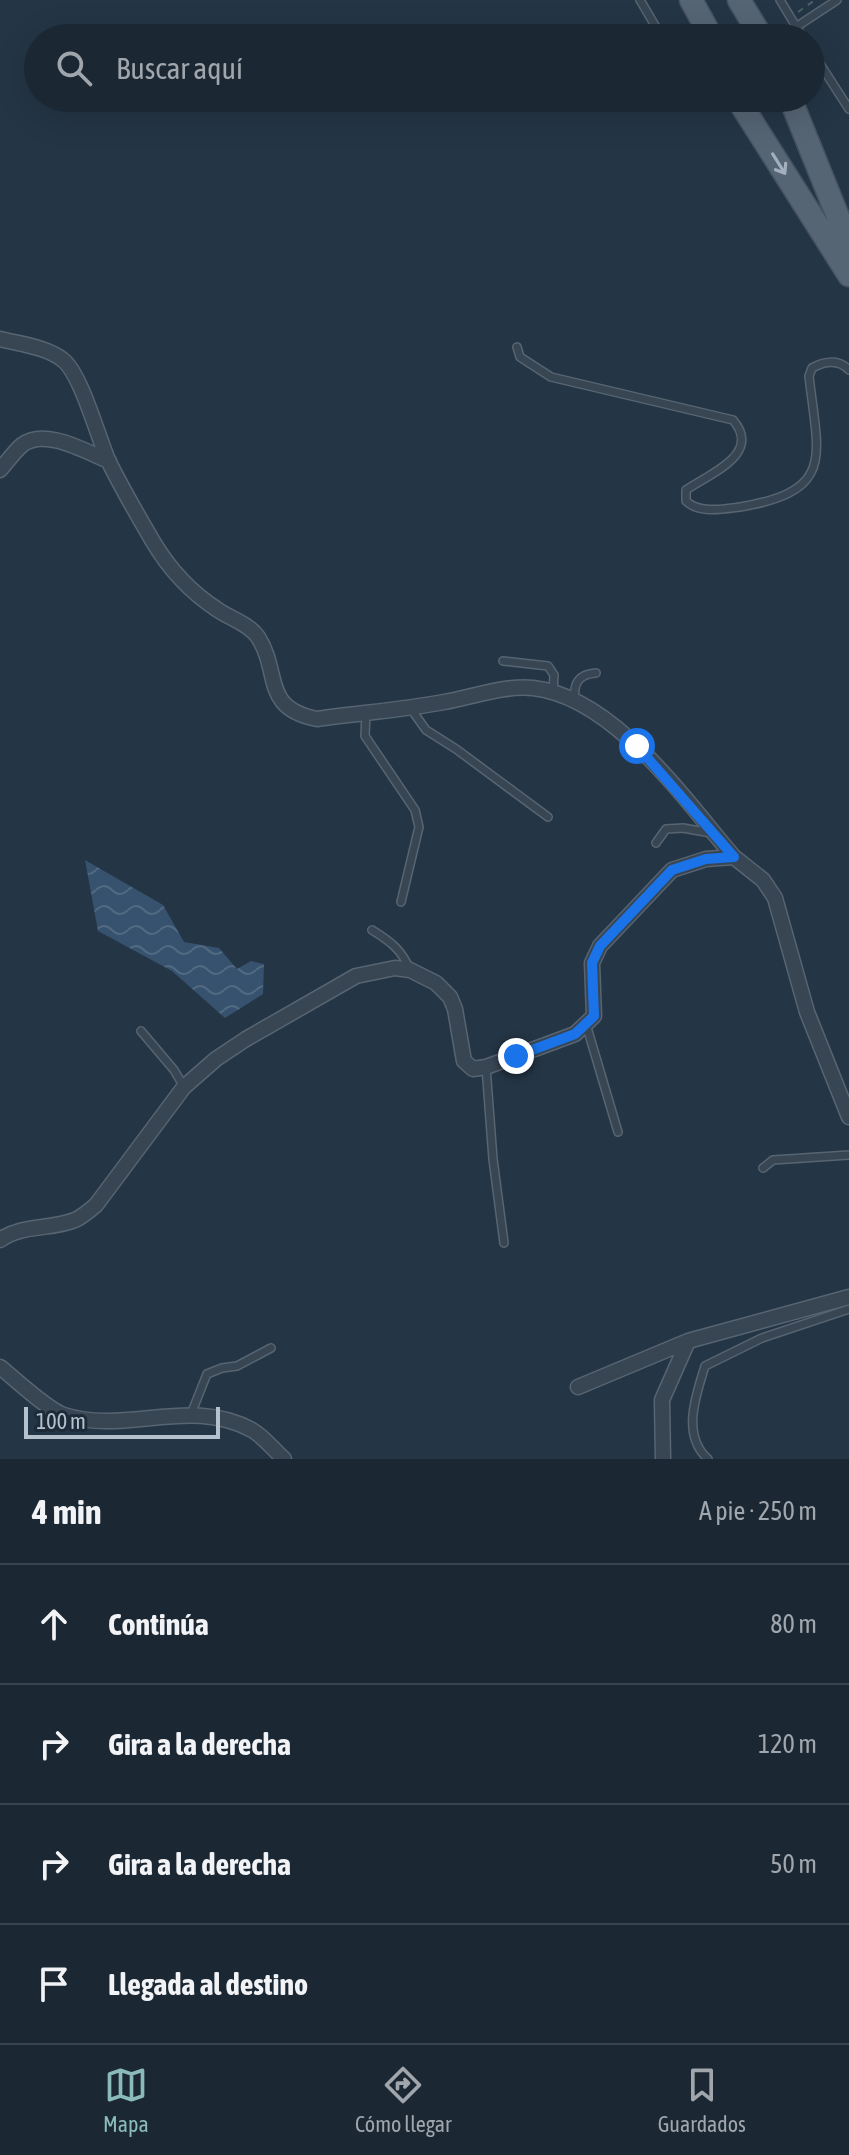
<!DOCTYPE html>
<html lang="es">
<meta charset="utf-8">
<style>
:root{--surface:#1b2834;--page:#24303c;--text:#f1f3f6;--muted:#a0a6ac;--line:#39444f;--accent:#8bbbb9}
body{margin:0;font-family:"Asap Condensed",sans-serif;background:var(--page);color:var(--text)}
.scale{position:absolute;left:24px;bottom:20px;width:196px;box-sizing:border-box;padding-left:8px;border:4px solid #b6c1ce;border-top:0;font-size:22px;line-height:28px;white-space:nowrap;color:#b6c1ce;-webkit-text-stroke:6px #1d2b39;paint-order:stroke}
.stop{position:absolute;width:24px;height:24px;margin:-18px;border:6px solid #1a73e8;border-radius:50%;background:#fff}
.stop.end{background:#1a73e8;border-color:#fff;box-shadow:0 2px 8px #0008}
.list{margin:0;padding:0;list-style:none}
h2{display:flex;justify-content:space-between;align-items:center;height:104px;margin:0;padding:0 32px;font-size:34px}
h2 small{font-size:26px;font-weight:400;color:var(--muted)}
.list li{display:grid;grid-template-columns:52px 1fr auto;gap:24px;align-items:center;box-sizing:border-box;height:120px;padding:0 32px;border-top:2px solid var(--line)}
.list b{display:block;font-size:30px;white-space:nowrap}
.list em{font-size:26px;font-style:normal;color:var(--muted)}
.icon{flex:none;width:44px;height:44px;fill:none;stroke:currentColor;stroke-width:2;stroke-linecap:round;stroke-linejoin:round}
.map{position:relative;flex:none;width:849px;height:1459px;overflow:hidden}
.search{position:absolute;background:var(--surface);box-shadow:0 8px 32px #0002;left:24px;right:24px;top:24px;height:88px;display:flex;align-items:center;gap:20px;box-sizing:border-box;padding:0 28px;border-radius:44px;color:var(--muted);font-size:30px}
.sheet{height:584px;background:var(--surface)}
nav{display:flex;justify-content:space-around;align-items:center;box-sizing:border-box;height:112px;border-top:2px solid var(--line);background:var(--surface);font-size:22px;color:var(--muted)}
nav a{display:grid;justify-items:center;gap:4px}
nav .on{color:var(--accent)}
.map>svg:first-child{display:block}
</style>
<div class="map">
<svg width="849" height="1459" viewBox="0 0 849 1459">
<defs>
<pattern id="water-waves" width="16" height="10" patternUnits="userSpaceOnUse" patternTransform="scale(2)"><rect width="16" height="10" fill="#36526e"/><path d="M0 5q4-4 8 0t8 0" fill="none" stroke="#516982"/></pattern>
</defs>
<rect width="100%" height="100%" fill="#243545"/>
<path fill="url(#water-waves)" d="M85,860L163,905L184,942L219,948L237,969L251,961L264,964L263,994L225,1018L172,971L98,931Z"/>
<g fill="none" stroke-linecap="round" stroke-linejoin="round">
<g stroke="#576471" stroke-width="10">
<path id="lane" d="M640,0L660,34L678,38
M780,0L803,38
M796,27L837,0
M811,50L849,109
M517,347L520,357L551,377L733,420C762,454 711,473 686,490V501C699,514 724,509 740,507C836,491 818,456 809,376L812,368C825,361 839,359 849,370
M503,661L548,666L554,675L553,693
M575,701C573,684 578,674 596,673
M411,709L426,730L456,749L548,817
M366,712L365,736L415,810L419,827L401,902
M656,843L666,829L683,828L711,833
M372,930C390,941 402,950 410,970
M586,1024L618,1132
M141,1031L174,1070L184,1087
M486,1067L493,1159L504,1243
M763,1168L773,1160L849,1155
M191,1414L207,1374L222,1368L237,1366L271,1348
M708,1459C681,1435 696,1395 705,1366L762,1338L849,1309"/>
</g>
<g stroke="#576471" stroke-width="17">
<path id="street" d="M0,339C20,344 47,347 63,360C81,374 98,437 108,460C121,487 137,514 152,540C169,569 190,592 218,610C231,619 249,624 258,637C281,673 261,708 317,719C359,713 402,710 444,702C473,697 504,685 533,688C614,697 684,799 734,857
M0,470C7,462 14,452 22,445C45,427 86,452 109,461
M0,1240C22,1224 50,1230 75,1220C82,1217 89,1211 96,1205L184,1087L216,1059L246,1039L356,976L395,968L410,970L436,983L450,997L455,1009L464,1061L473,1069L486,1067L575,1034L594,1016L592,963L600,946L672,870L706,859L734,857L763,880L775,898L807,1012L849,1117
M0,1367C15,1379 48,1410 64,1415C127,1435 190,1396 252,1430C264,1437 274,1450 284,1459
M578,1387L688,1341L849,1297
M663,1459L662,1400L688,1341"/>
</g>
<g stroke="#455260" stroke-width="25">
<path id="primary" d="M691,0L712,38
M739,0L762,38
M737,98L849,275
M790,98L849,244"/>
</g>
<path stroke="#466364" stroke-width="2" stroke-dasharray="6 6" stroke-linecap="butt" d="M798,12L815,0"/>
<use href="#lane" stroke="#384654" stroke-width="7"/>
<use href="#street" stroke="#384654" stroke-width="14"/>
<use href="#primary" stroke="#566574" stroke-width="22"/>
</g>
<defs><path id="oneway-shaft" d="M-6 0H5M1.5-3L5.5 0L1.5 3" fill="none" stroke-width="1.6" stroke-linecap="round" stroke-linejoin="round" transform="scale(2)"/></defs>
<use stroke="#a3afbc" href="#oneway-shaft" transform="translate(779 164) rotate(58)"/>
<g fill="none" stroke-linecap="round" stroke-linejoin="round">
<path stroke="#1a73e8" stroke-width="10" d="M516,1056L575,1034L594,1016L592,963L600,946L672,870L706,859L734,857L637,746"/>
</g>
</svg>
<div class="scale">100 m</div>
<div class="stop" style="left:637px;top:746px"></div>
<div class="stop end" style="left:516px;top:1056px"></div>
<div class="search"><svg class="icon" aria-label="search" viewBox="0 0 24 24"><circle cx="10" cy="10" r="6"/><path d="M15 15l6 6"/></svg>Buscar aquí</div>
</div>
<section class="sheet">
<h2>4 min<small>A pie · 250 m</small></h2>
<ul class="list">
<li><svg class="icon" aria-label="ahead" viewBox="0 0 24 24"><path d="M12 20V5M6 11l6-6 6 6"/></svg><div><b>Continúa</b></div><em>80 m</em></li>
<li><svg class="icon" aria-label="right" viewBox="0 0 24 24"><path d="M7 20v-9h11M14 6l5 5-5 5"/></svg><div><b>Gira a la derecha</b></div><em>120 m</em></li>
<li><svg class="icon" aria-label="right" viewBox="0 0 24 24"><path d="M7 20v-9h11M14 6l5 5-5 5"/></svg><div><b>Gira a la derecha</b></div><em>50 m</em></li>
<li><svg class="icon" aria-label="arrive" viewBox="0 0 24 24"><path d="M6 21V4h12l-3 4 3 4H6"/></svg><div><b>Llegada al destino</b></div></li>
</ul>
</section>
<nav>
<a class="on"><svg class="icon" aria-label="map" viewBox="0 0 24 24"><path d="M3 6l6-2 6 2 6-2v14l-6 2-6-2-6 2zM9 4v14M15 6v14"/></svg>Mapa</a>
<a><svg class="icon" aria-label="directions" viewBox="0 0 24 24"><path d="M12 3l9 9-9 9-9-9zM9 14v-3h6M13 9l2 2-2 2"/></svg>Cómo llegar</a>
<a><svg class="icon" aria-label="saved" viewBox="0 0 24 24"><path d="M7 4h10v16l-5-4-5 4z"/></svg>Guardados</a>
</nav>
